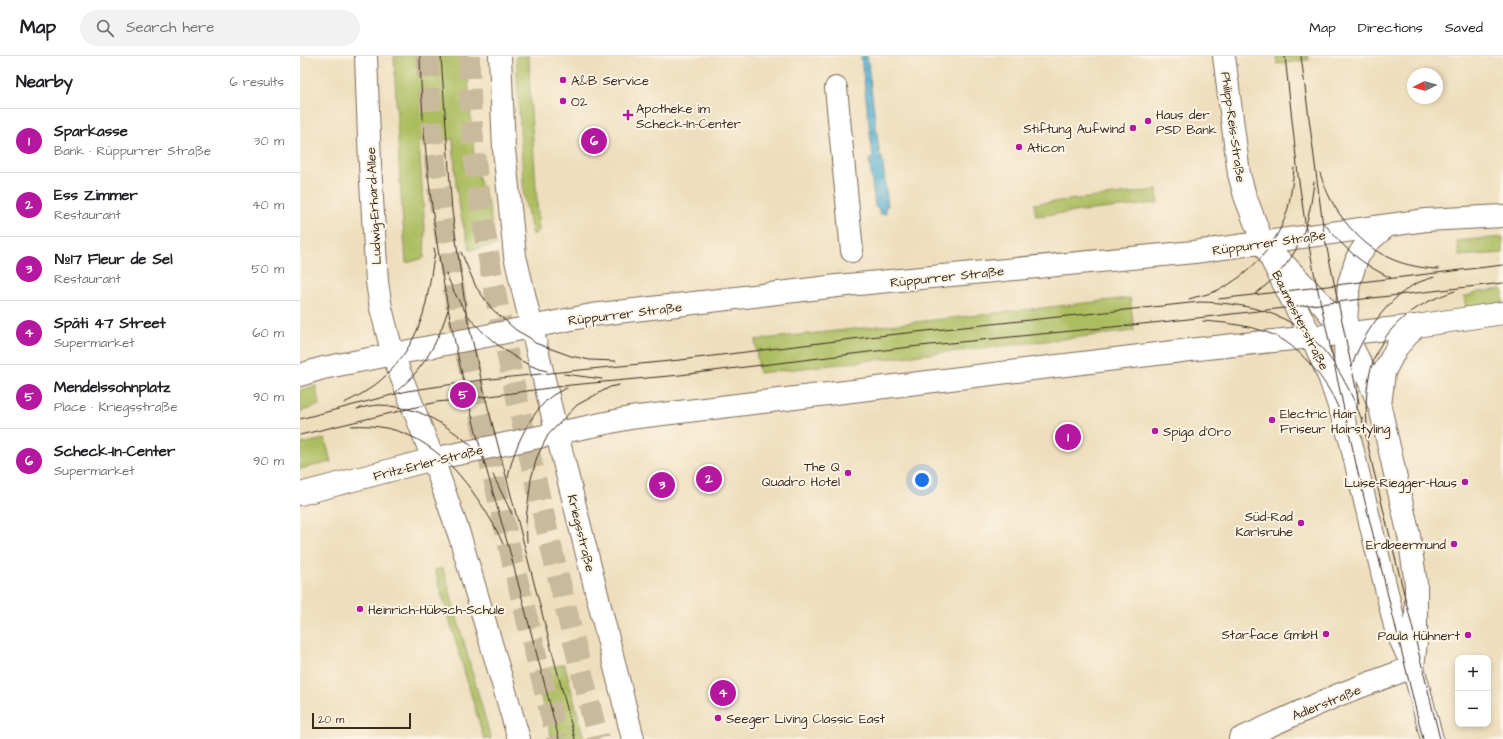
<!DOCTYPE html>
<meta charset="utf-8">
<style>
:root{--surface:#fff;--page:#f2f2f2;--text:#202124;--muted:#757577;--line:#e0e0e0;--accent:#b5179e}
body{margin:0;font-family:"Architects Daughter",sans-serif;background:var(--page);color:var(--text)}
.controls{position:absolute;right:12px;bottom:12px;display:grid;overflow:hidden;border-radius:8px;box-shadow:0 2px 6px #0003}
.controls button{width:36px;height:36px;display:grid;place-items:center;padding:0;border:0;border-bottom:1px solid var(--line);background:var(--surface);color:var(--text);font:20px sans-serif}
.compass{position:absolute;left:1107px;top:12px;width:36px;height:36px;border-radius:50%;background:var(--surface);box-shadow:0 2px 6px #0003;rotate:265deg}
.scale{position:absolute;left:12px;bottom:10px;width:99px;box-sizing:border-box;padding-left:4px;border:2px solid #3b2a1e;border-top:0;font-size:11px;line-height:14px;white-space:nowrap;color:#3b2a1e;-webkit-text-stroke:3px #fcf5e5;paint-order:stroke}
.you{position:absolute;left:622px;top:424px;width:14px;height:14px;margin:-10px;border:3px solid #fff;border-radius:50%;background:#1a73e8;box-shadow:0 0 0 6px #1a73e833}
.badge{display:grid;place-items:center;width:26px;height:26px;border-radius:50%;background:var(--accent);color:#fff;font-size:13px;font-weight:700}
.pin{position:absolute;translate:-50% -50%;border:2px solid #fff;box-shadow:0 1px 4px #0006}
.list{margin:0;padding:0;list-style:none}
h2{display:flex;justify-content:space-between;align-items:center;height:52px;margin:0;padding:0 16px;font-size:17px}
h2 small{font-size:13px;font-weight:400;color:var(--muted)}
.list li{display:grid;grid-template-columns:26px 1fr auto;gap:12px;align-items:center;box-sizing:border-box;height:64px;padding:0 16px;border-top:1px solid var(--line)}
.list b{display:block;font-size:15px;white-space:nowrap}
.list p{margin:0;font-size:13px;white-space:nowrap;color:var(--muted)}
.list em{font-size:13px;font-style:normal;color:var(--muted)}
.icon{flex:none;width:22px;height:22px;fill:none;stroke:currentColor;stroke-width:2;stroke-linecap:round;stroke-linejoin:round}
.map{position:relative;flex:none;width:1203px;height:683px;overflow:hidden}
header{display:flex;align-items:center;gap:24px;box-sizing:border-box;height:56px;padding:0 20px;background:var(--surface);border-bottom:1px solid var(--line)}
header strong{font-size:19px}
nav{display:flex;gap:22px;margin-inline-start:auto;font-size:14px}
.search{width:280px;height:36px;background:var(--page);display:flex;align-items:center;gap:10px;box-sizing:border-box;padding:0 14px;border-radius:22px;color:var(--muted);font-size:15px}
main{display:flex}
aside{flex:1;background:var(--surface)}
.map>svg:first-child{display:block}
</style>
<header>
<strong>Map</strong>
<div class="search"><svg class="icon" aria-label="search" viewBox="0 0 24 24"><circle cx="10" cy="10" r="6"/><path d="M15 15l6 6"/></svg>Search here</div>
<nav><a>Map</a><a>Directions</a><a>Saved</a></nav>
</header>
<main>
<aside>
<h2>Nearby<small>6 results</small></h2>
<ul class="list">
<li><span class="badge">1</span><div><b>Sparkasse</b><p>Bank · Rüppurrer Straße</p></div><em>30 m</em></li>
<li><span class="badge">2</span><div><b>Ess Zimmer</b><p>Restaurant</p></div><em>40 m</em></li>
<li><span class="badge">3</span><div><b>№17 Fleur de Sel</b><p>Restaurant</p></div><em>50 m</em></li>
<li><span class="badge">4</span><div><b>Späti 47 Street</b><p>Supermarket</p></div><em>60 m</em></li>
<li><span class="badge">5</span><div><b>Mendelssohnplatz</b><p>Place · Kriegsstraße</p></div><em>90 m</em></li>
<li><span class="badge">6</span><div><b>Scheck-In-Center</b><p>Supermarket</p></div><em>90 m</em></li>
</ul>
</aside>
<div class="map">
<svg width="1203" height="683" viewBox="0 0 1203 683">
<defs>
<pattern id="water-waves" width="16" height="10" patternUnits="userSpaceOnUse"><rect width="16" height="10" fill="#58b3d6"/><path d="M0 5q4-4 8 0t8 0" fill="none" stroke="#4a92ad"/></pattern>
</defs>
<rect width="100%" height="100%" fill="#fcf5e5"/>
<filter id="ink" filterUnits="userSpaceOnUse"><feTurbulence type="fractalNoise" baseFrequency=".025" numOctaves="2"/><feDisplacementMap in="SourceGraphic" scale="8" xChannelSelector="R" yChannelSelector="G"/><feConvolveMatrix kernelMatrix="1 2 1 2 8 2 1 2 1" color-interpolation-filters="sRGB"/></filter>
<filter id="wash" filterUnits="userSpaceOnUse"><feTurbulence type="fractalNoise" baseFrequency=".012" numOctaves="4" result="noise"/><feDisplacementMap in="SourceGraphic" scale="16" xChannelSelector="R" yChannelSelector="G"/><feGaussianBlur stdDeviation="0.9" result="paint"/><feColorMatrix in="noise" values="0 0 0 0 0 0 0 0 0 0 0 0 0 0 0 0 0 1.4 0 .05"/><feComposite in="paint" operator="in"/></filter>
<g filter="url(#wash)">
<rect width="100%" height="100%" fill="#eedebd"/>
<path fill="#acbd60" stroke="#74743f" d="M94,0H168L169,43L175,111L189,151L196,189L170,194L161,160L156,129L153,83L119,85L125,176L124,202L106,207L100,126Z
M216,0H229L230,41L239,175L233,179L224,141Z
M976,0H1008V4L977,8Z
M857,134L858,147L736,160L734,148Z
M1203,181V197L1159,200L1157,185Z
M1203,233V247L1166,252L1164,241L1178,236Z
M830,242L834,275L459,317L455,284Z
M16,330L19,349L0,356V334Z
M25,383L31,406L0,413V388Z
M143,512L191,683H184L135,514Z
M264,608L266,613L284,683H252L234,616Z"/>
<path fill="url(#water-waves)" stroke="#4a6e7a" d="M561,0H567L580,102L582,101L588,150H585L586,158H580L578,151H575L569,103L573,102Z"/>
</g>
<g filter="url(#ink)">
<g fill="none" stroke-linecap="round" stroke-linejoin="round">
<path stroke="#caba9d" stroke-width="22" stroke-dasharray="22 11" stroke-linecap="butt" d="M127,0L133,87L139,141L160,271L213,507L257,683
M169,0C169,109 191,222 214,329C240,448 269,565 298,683"/>
<g stroke="#7a6956" stroke-width="24">
<path id="street" d="M924,0L939,118L945,140L963,187
M536,32L552,195
M940,683L1038,639L1113,611"/>
</g>
<g stroke="#7a6956" stroke-width="24">
<path id="secondary" d="M66,0L70,109L77,226L81,252L93,299L133,403L160,481L219,683
M200,0L204,93L215,200L255,370L333,683
M963,187L995,250L1012,281L1030,323L1050,383L1096,574L1113,611L1132,683
M977,202L986,210L1021,247L1045,277L1068,322L1080,351L1109,480L1116,528V586L1113,611
M0,319L23,312L292,259L537,230L894,196L1126,164L1203,160
M1046,348L1045,277L1049,227L1057,202L1066,188L1088,169
M1080,350L1084,316L1097,291L1116,270
M0,438L133,403L330,362L906,292L1116,270L1203,257"/>
</g>
<use href="#street" stroke="#fff" stroke-width="22"/>
<use href="#secondary" stroke="#fff" stroke-width="22"/>
<path stroke="#3b2a1e" stroke-width="1" d="M120,0C123,110 139,220 164,327C177,385 195,442 211,500C227,561 243,622 259,683
M141,0L152,155L166,256L185,340L275,683
M985,0L998,119L1007,180L1015,221L1058,417L1123,683
M1001,0L1024,178L1059,347
M1020,117C1031,155 1061,193 1099,206C1111,210 1127,213 1139,213
M1024,167C1043,192 1063,209 1091,222
M161,196L176,231L192,253L216,274L230,282L235,287L271,300L290,304L316,305
M146,217C151,230 157,243 165,255C180,278 220,310 247,315
M955,238C997,207 1008,177 1014,126
M889,243C898,240 907,239 916,235C950,220 981,185 989,148C991,136 993,124 994,112
M919,243L1203,209
M903,265C929,267 960,270 983,284C1005,298 1030,329 1039,354
M1052,310C1061,280 1088,242 1117,227C1122,225 1128,223 1134,221
M264,318L302,323
M95,337C102,330 111,323 117,315C132,297 141,276 148,254
M44,347C50,344 57,341 63,337C97,317 120,280 127,242C130,227 132,212 135,196L134,192
M57,353C64,351 73,349 81,349C91,350 105,352 115,355C136,362 169,384 183,402
M1062,362L1073,412L1140,683
M0,363L107,335L181,324L380,304L569,281L900,246C992,248 1032,283 1063,367
M1067,368C1061,300 1088,256 1155,235
M51,370C106,366 141,393 172,435C184,452 195,469 203,488
M0,379L137,346L168,343L271,329L380,319L610,291L862,266L1203,227
M193,419L212,458
M208,422C213,394 227,363 248,343C253,338 261,335 267,332
M227,486L226,463L231,423L237,401L248,379L277,349L310,331L319,329"/>
</g>
</g>
<g fill="#b5179e" stroke="#fcf5e5" stroke-width="1.5">
<circle cx="263" cy="24" r="4"/>
<circle cx="263" cy="45" r="4"/>
<path d="M326 53h4v4h4v4h-4v4h-4v-4h-4v-4h4z"/>
<circle cx="848" cy="65" r="4"/>
<circle cx="833" cy="72" r="4"/>
<circle cx="719" cy="91" r="4"/>
<circle cx="972" cy="364" r="4"/>
<circle cx="855" cy="375" r="4"/>
<circle cx="548" cy="417" r="4"/>
<circle cx="1165" cy="426" r="4"/>
<circle cx="1001" cy="467" r="4"/>
<circle cx="1154" cy="488" r="4"/>
<circle cx="60" cy="553" r="4"/>
<circle cx="1026" cy="578" r="4"/>
<circle cx="1168" cy="579" r="4"/>
<circle cx="418" cy="662" r="4"/>
</g>
<g text-anchor="middle" stroke-width="4" stroke-linejoin="round" paint-order="stroke">
<g font-size="13" fill="#3b2a1e" stroke="#fcf5e5" text-anchor="start">
<text x="271" y="29">A&amp;B Service</text>
<text x="271" y="50">O2</text>
<text x="336" y="57">Apotheke im<tspan x="336" dy="15">Scheck-In-Center</tspan></text>
<text x="856" y="63">Haus der<tspan x="856" dy="15">PSD Bank</tspan></text>
<text x="825" y="77" text-anchor="end">Stiftung Aufwind</text>
<text x="727" y="96">Aticon</text>
<text x="980" y="362">Electric Hair<tspan x="980" dy="15">Friseur Hairstyling</tspan></text>
<text x="863" y="380">Spiga d'Oro</text>
<text x="540" y="415" text-anchor="end">The Q<tspan x="540" dy="15">Quadro Hotel</tspan></text>
<text x="1157" y="431" text-anchor="end">Luise-Riegger-Haus</text>
<text x="993" y="465" text-anchor="end">Süd-Rad<tspan x="993" dy="15">Karlsruhe</tspan></text>
<text x="1146" y="493" text-anchor="end">Erdbeermund</text>
<text x="68" y="558">Heinrich-Hübsch-Schule</text>
<text x="1018" y="583" text-anchor="end">Starface GmbH</text>
<text x="1160" y="584" text-anchor="end">Paula Hühnert</text>
<text x="426" y="667">Seeger Living Classic East</text>
</g>
<g font-size="13" fill="#3b2a1e" stroke="#fcf5e5">
<text transform="translate(934 71) rotate(82)" y="5">Philipp-Reis-Straße</text>
<text transform="translate(73 150) rotate(-93)" y="5">Ludwig-Erhard-Allee</text>
<text transform="translate(969 186) rotate(-8)" y="5">Rüppurrer Straße</text>
<text transform="translate(647 220) rotate(-6)" y="5">Rüppurrer Straße</text>
<text transform="translate(325 257) rotate(-7)" y="5">Rüppurrer Straße</text>
<text transform="translate(1001 264) rotate(63)" y="5">Baumeisterstraße</text>
<text transform="translate(128 406) rotate(-14)" y="5">Fritz-Erler-Straße</text>
<text transform="translate(282 477) rotate(76)" y="5">Kriegsstraße</text>
<text transform="translate(1026 646) rotate(-22)" y="5">Adlerstraße</text>
</g>
</g>
</svg>
<div class="controls">
<button>+</button>
<button>−</button>
</div>
<svg class="compass" viewBox="-18 -18 36 36"><path d="M0-13l5 13h-10z" fill="#e53935"/><path d="M0 13l5-13h-10z" fill="#757577"/></svg>
<div class="scale">20 m</div>
<div class="you"></div>
<div class="pin badge" style="left:768px;top:381px">1</div>
<div class="pin badge" style="left:409px;top:423px">2</div>
<div class="pin badge" style="left:362px;top:429px">3</div>
<div class="pin badge" style="left:423px;top:637px">4</div>
<div class="pin badge" style="left:163px;top:339px">5</div>
<div class="pin badge" style="left:294px;top:85px">6</div>
</div>
</main>
